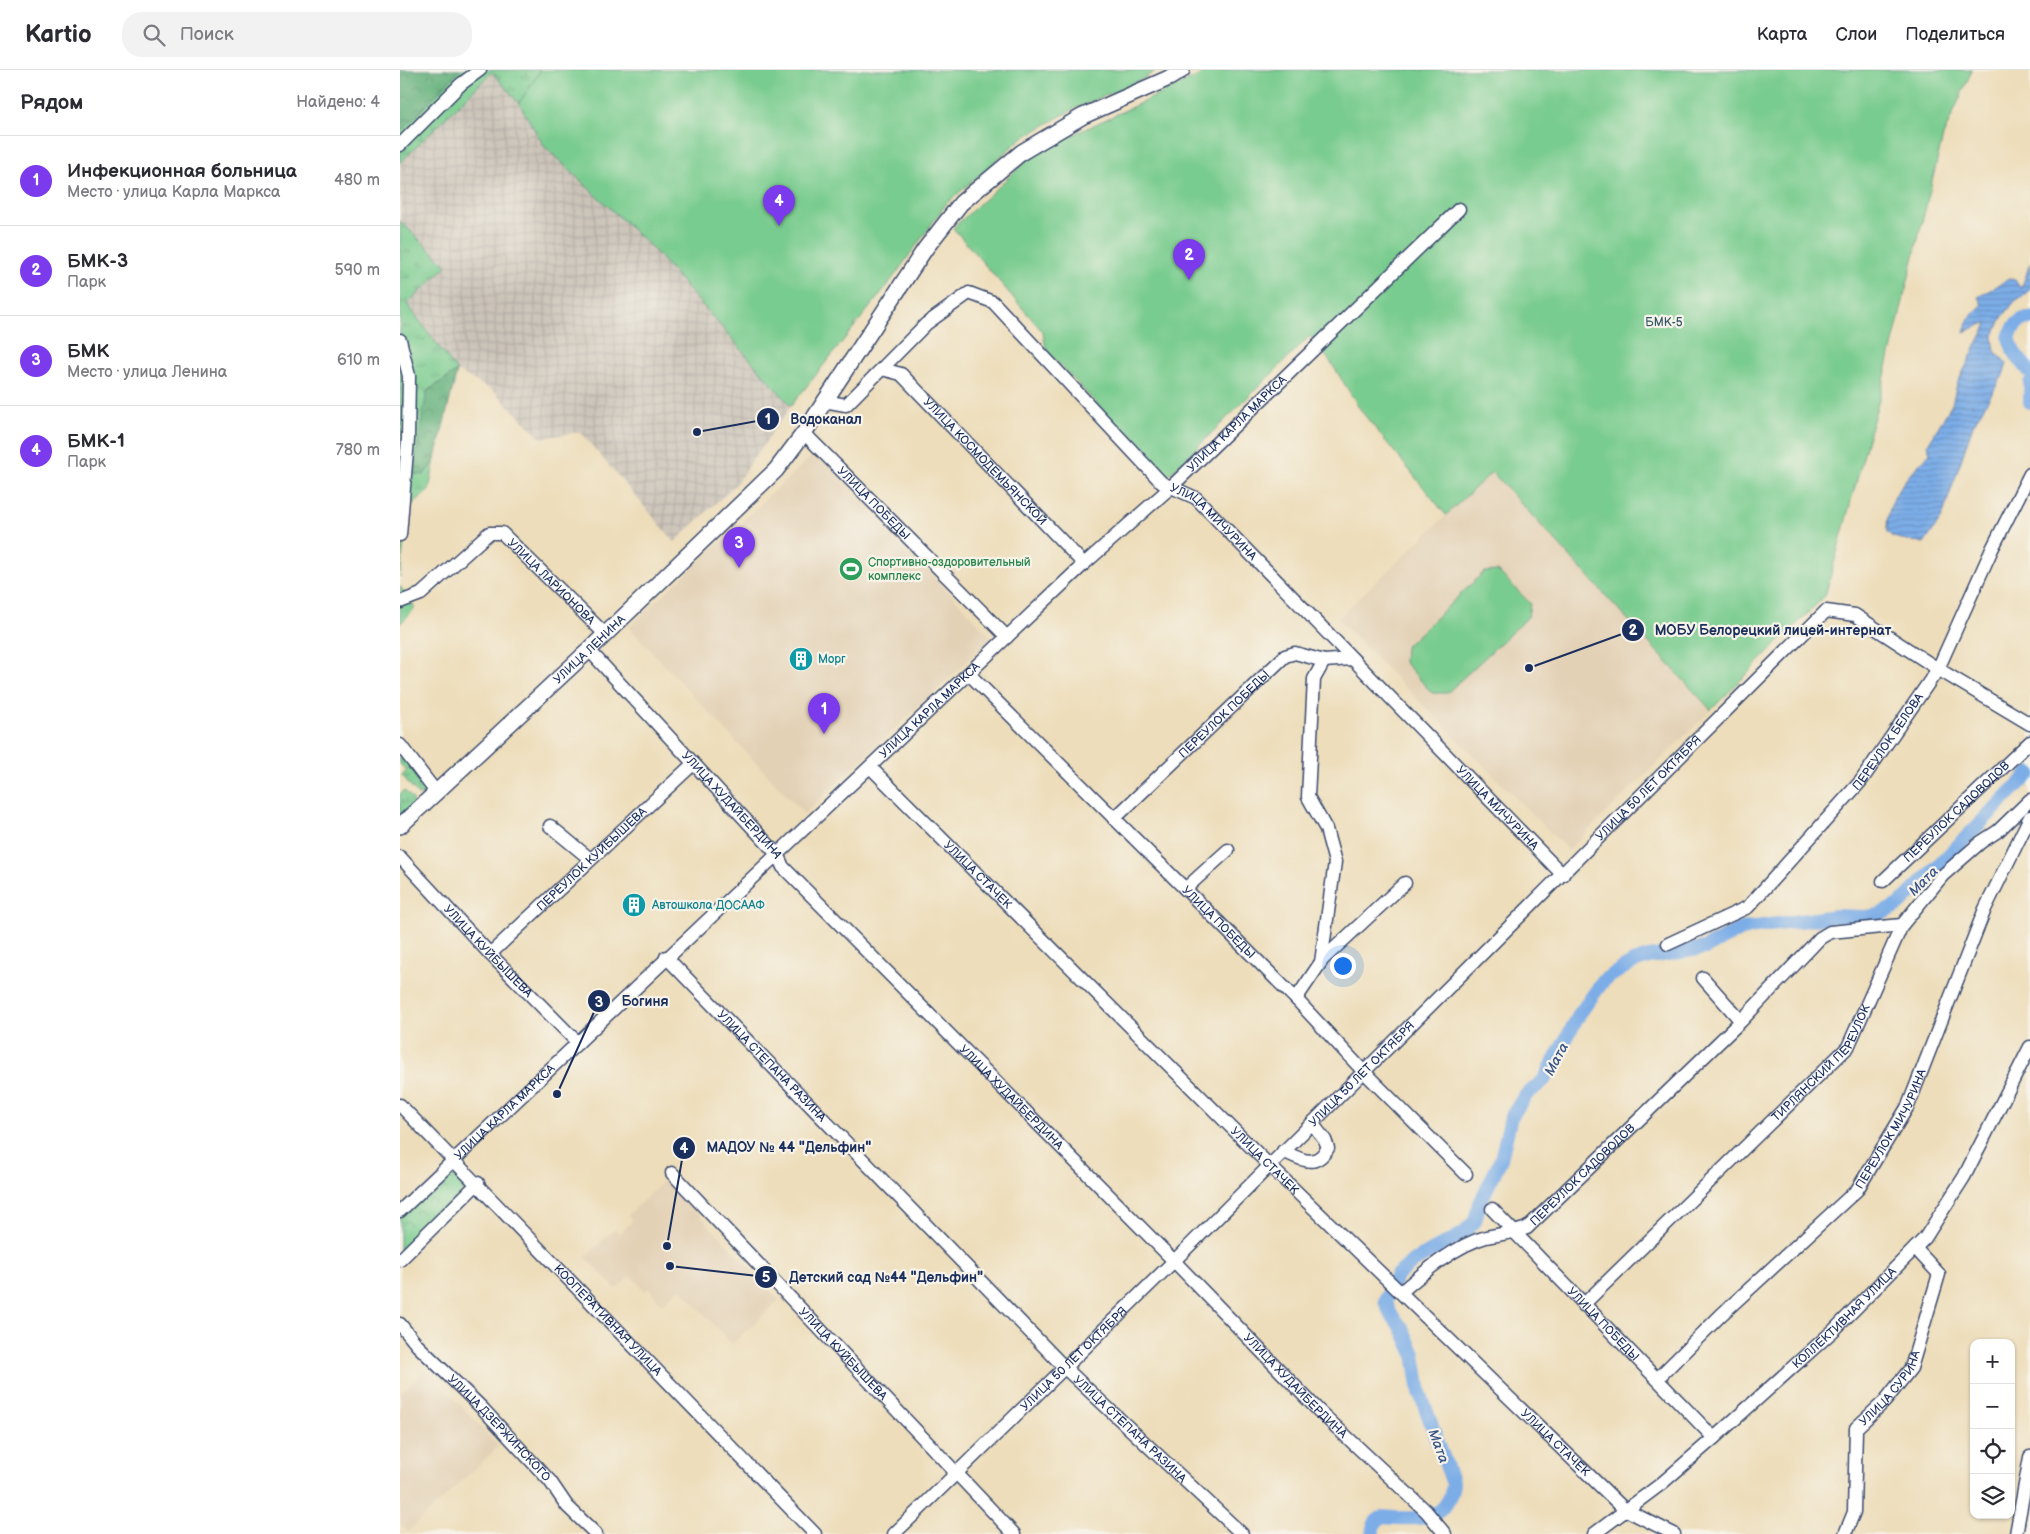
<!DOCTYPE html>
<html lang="ru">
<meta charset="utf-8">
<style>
:root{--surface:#fff;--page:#f2f2f3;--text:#2b2b33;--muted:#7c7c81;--line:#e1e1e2;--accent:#7c3aed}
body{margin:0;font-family:"Balsamiq Sans",sans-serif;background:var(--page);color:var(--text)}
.controls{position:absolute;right:15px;bottom:15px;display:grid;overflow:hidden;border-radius:10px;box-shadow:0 1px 4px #0004}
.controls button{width:45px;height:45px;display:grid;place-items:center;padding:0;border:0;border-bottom:1px solid var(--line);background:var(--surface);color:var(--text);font:25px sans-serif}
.you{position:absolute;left:942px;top:895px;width:18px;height:18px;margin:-12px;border:4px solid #fff;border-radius:50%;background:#1a73e8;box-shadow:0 0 0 8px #1a73e833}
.badge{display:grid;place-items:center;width:32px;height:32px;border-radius:50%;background:var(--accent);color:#fff;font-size:16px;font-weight:700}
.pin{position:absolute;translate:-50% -41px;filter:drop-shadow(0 1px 2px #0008)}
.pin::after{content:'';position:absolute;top:26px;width:18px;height:15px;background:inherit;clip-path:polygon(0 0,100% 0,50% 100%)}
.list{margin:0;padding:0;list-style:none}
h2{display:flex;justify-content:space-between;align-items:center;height:65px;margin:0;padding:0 20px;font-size:21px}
h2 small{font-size:16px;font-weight:400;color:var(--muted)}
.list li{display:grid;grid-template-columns:32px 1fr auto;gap:15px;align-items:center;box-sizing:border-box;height:90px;padding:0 20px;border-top:1px solid var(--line)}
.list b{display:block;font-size:19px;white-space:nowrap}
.list p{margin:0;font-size:16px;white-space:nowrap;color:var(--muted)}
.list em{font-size:16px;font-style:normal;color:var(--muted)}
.icon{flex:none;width:28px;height:28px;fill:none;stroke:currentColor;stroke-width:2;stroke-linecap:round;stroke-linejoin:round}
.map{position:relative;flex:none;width:1630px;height:1464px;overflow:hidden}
header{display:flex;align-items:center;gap:30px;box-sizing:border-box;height:70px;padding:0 25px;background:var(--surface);border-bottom:1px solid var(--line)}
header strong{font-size:24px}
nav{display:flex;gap:28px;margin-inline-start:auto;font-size:18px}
.search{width:350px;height:45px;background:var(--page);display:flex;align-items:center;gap:12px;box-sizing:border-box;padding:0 18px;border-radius:20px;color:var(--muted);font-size:19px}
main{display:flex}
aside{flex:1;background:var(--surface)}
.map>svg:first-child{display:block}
</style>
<header>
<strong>Kartio</strong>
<div class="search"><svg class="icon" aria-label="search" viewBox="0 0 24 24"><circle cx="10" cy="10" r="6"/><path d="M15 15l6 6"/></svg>Поиск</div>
<nav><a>Карта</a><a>Слои</a><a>Поделиться</a></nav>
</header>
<main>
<aside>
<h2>Рядом<small>Найдено: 4</small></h2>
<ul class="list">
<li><span class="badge">1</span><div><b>Инфекционная больница</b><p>Место · улица Карла Маркса</p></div><em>480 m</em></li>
<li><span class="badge">2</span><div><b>БМК-3</b><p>Парк</p></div><em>590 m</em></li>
<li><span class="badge">3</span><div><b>БМК</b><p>Место · улица Ленина</p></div><em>610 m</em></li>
<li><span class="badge">4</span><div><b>БМК-1</b><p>Парк</p></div><em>780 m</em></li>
</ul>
</aside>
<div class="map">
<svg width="1630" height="1464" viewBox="0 0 1630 1464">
<defs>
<pattern id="industrial-grid" width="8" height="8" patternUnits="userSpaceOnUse" patternTransform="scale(1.25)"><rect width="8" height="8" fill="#cbc3b8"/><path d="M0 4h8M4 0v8" fill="none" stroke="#aea8a1"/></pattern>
<pattern id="grass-tufts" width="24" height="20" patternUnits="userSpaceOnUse" patternTransform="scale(1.25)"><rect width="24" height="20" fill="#79cc8f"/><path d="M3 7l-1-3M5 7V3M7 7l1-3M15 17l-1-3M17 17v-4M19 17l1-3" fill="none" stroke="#62a678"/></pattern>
<pattern id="forest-crowns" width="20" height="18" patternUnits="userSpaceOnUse" patternTransform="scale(1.25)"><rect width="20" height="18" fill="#62b07a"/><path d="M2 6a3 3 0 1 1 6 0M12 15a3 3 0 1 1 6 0" fill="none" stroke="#509067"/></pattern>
<pattern id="park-crowns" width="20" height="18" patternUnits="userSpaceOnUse" patternTransform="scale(1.25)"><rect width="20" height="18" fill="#79cc8f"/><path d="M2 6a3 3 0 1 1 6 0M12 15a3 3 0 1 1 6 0" fill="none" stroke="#62a678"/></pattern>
<pattern id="water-rules" width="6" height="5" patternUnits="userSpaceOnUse" patternTransform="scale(1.25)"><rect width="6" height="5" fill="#7cade7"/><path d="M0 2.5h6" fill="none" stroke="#658dbe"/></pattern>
</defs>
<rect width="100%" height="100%" fill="#f7f3e8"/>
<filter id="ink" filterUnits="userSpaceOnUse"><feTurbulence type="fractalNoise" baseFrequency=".02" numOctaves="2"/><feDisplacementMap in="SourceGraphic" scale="10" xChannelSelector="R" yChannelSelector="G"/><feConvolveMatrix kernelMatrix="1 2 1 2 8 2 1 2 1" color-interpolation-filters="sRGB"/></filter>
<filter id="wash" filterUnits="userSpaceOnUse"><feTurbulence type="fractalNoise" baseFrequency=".0096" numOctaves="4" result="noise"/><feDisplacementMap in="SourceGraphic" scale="20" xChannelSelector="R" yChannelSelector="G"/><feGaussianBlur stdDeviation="1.12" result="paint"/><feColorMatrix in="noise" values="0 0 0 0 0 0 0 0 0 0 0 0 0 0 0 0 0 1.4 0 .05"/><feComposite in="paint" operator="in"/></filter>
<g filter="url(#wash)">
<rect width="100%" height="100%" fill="#edddba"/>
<path fill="#e3d1b6" d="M417,381L592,568L404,744L229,557Z
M1092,402L1311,640L1168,780L937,549Z
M266,1109L379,1230L332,1274L280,1218L262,1234L248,1218L245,1221L231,1206L216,1219L185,1187L215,1159L220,1163L233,1151L228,1145Z
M26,1299L99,1376L8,1462L0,1453V1324Z"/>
<path fill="url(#industrial-grid)" d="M93,2L119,33L144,76L252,178L391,336L335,415L275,472L180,362L141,368L95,322L57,301L7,234L46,196L0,151V93Z"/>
<path fill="url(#grass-tufts)" stroke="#4a7e76" d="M60,0H141L119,33L92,2L0,93V62Z
M0,151L47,196L7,234L57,301L27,321L24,405L35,389L29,420L8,438L0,507Z
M0,516L15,538L0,554Z
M2,685L26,716V722L22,725H18L2,705L6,700L0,694V686Z
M4,720L13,729V735L0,746V724Z"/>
<path fill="url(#forest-crowns)" stroke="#3e706c" d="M0,0H60L0,62Z
M57,301L35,389L24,405L13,404L27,321Z"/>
<path fill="url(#park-crowns)" stroke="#4a7e76" d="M50,1105C60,1108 64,1112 63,1122L0,1183V1146L40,1108Z"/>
<path fill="#79cc8f" stroke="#4a7e76" d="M141,0H757L741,10L668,42L622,68L547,133L490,212L391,336L252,178L144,76L119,33Z
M811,0H1572L1543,66L1482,318L1425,526L1311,640L1092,402L1046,445L962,342L932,294L910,266L766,408L646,280L643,262L553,158L636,82Z
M1098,501L1130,533L1128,547L1047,623H1032L1004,592L1005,577L1084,502Z"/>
<path fill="url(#water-rules)" stroke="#4c6ea2" d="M1630,193V218L1626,224L1615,231L1601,249L1593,268L1595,281L1607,294L1603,305L1573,355L1542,447L1524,474L1493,467L1487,462C1486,429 1506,406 1530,384L1528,374L1552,334L1557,314L1588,252L1564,262L1569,248L1582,235L1578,227L1609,209L1615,210L1620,218C1626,210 1626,203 1630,193Z"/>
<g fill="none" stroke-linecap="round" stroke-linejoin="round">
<path stroke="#7cade7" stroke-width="14" d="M1630,248C1619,248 1612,258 1609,268L1614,282L1630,302
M1630,313V332
M973,1464C971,1456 976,1451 982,1447C1015,1449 1048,1454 1053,1414L1020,1323L1014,1284L1002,1258L990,1243L985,1231L997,1205L1014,1191L1063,1164L1075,1151L1079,1135L1101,1089L1111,1047L1125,1026L1144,1010L1180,943L1204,910L1233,892L1249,887L1305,878L1341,859L1436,846L1466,847L1479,845L1500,834L1630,703"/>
</g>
</g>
<g filter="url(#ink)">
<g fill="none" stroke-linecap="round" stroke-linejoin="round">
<g stroke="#3a496c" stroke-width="15">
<g id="minor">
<path d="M0,75L61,14L80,0"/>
<path d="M0,270L9,306L8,369L0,465"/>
<path id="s1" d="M482,299L501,304L684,494"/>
<path id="s2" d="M424,331L446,335L526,254L569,223L593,232L762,413L796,428L1163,805"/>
<path id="s3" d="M404,363L607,567"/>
<path id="s4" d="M0,532L21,524L89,463H102L206,565"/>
<path id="s5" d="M189,580L377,784L383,797L774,1191L919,1341L1026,1441L1045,1464"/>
<path id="s6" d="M569,604L896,929L964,1002L1066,1104"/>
<path d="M0,675L36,722"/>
<path id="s7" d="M471,698L869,1095L1224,1439L1274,1464"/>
<path id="s8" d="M714,749L885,586L895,583L924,591L952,589"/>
<path d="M150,756L190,789"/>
<path id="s9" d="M0,787L90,884L178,973"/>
<path id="s10" d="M1483,811L1630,672"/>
<path d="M785,819L828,780"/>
<path id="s11" d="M1268,874L1348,837L1461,711L1538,599L1592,479L1630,404"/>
<path id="s12" d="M90,884L293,694"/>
<path id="s13" d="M266,887L665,1298L842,1464"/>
<path d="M922,890L1005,813"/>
<path d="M1303,908L1341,951"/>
<path d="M896,929L921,892L935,792L926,759L908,727L914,609L924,591"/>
<path id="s14" d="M0,1035L415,1464"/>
<path d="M883,1081C902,1090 915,1099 928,1078L925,1070L912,1053"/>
<path id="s15" d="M272,1103L614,1464"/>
<path id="s16" d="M1092,1139L1314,1368"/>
<path id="s17" d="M0,1141L684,494L771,417L1059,139"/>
<path d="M0,1190L78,1113"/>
<path id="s18" d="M1001,1222C1024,1202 1056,1175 1086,1167C1100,1164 1114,1163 1127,1158L1341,951L1420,868L1430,862L1502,855"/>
<path id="s19" d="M1183,1235L1448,977L1502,855L1543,805L1581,772L1598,761L1630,730"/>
<path id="s20" d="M0,1254L17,1275L83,1339L150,1411L167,1436L196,1464"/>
<path id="s21" d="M1258,1308L1321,1245L1457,1120L1508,1036L1585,839L1630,747"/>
<path id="s22" d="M494,1464L774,1191L1426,541L1455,545L1538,599L1630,654"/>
<path id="s23" d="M1194,1464L1261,1414L1314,1368L1434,1260L1525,1168L1564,1107L1630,977"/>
<path id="s24" d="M1445,1464L1454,1442L1456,1358L1485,1331L1511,1298L1539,1204L1515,1178"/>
<path d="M1616,1464L1630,1387"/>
</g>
</g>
<g stroke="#3a496c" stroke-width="18">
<g id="major">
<path id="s25" d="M0,756L189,580L376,400L404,363L525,179L561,133L622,82L683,46L769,8L782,0"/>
</g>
</g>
<use href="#minor" stroke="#fff" stroke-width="12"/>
<use href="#major" stroke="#fff" stroke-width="15"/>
</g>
</g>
<defs>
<g id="stadium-disc" transform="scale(1.25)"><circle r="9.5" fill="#2e9e5b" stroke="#f7f3e8"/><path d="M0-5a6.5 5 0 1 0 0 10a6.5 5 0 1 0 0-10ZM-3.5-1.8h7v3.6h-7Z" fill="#fff"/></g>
<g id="building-disc" transform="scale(1.25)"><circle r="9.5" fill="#0f9aa8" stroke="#f7f3e8"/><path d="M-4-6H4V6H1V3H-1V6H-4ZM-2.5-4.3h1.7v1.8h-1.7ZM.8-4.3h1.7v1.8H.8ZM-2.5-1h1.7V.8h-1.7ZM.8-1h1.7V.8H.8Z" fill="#fff"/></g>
</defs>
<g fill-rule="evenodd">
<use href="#stadium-disc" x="451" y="499"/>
<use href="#building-disc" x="401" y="589"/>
<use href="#building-disc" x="234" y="835"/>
</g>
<g text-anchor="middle" stroke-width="4.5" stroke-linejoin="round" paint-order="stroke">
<g font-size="12" fill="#32566a" stroke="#f7f3e8">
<text x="1264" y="256">БМК-5</text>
</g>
<g font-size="12" fill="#1b2f5e" stroke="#f7f3e8">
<text dy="4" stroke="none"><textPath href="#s17" startOffset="1149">УЛИЦА КАРЛА МАРКСА</textPath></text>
<text dy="4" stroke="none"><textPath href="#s1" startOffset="141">УЛИЦА КОСМОДЕМЬЯНСКОЙ</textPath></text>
<text dy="4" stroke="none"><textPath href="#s3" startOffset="99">УЛИЦА ПОБЕДЫ</textPath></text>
<text dy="4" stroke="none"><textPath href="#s2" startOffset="528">УЛИЦА МИЧУРИНА</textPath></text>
<text dy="4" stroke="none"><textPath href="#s4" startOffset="196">УЛИЦА ЛАРИОНОВА</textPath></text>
<text dy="4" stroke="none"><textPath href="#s25" startOffset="259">УЛИЦА ЛЕНИНА</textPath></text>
<text dy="4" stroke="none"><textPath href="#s17" startOffset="729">УЛИЦА КАРЛА МАРКСА</textPath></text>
<text dy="4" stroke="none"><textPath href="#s8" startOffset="152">ПЕРЕУЛОК ПОБЕДЫ</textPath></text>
<text dy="4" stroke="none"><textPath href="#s11" startOffset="305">ПЕРЕУЛОК БЕЛОВА</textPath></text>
<text dy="4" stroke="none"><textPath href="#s22" startOffset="1061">УЛИЦА 50 ЛЕТ ОКТЯБРЯ</textPath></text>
<text dy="4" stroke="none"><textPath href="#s5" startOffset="211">УЛИЦА ХУДАЙБЕРДИНА</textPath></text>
<text dy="4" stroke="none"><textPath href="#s2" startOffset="932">УЛИЦА МИЧУРИНА</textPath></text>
<text dy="4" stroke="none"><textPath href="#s10" startOffset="101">ПЕРЕУЛОК САДОВОДОВ</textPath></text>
<text dy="4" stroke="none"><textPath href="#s12" startOffset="139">ПЕРЕУЛОК КУЙБЫШЕВА</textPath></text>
<text dy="4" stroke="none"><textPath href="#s7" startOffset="151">УЛИЦА СТАЧЕК</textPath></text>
<text dy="4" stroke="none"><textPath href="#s6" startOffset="352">УЛИЦА ПОБЕДЫ</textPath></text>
<text dy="4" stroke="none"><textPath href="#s9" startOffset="129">УЛИЦА КУЙБЫШЕВА</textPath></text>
<text dy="4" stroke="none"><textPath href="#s19" startOffset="341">ТИРЛЯНСКИЙ ПЕРЕУЛОК</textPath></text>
<text dy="4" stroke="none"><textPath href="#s13" startOffset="152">УЛИЦА СТЕПАНА РАЗИНА</textPath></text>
<text dy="4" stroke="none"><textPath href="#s22" startOffset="656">УЛИЦА 50 ЛЕТ ОКТЯБРЯ</textPath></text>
<text dy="4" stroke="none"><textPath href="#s5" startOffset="616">УЛИЦА ХУДАЙБЕРДИНА</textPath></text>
<text dy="4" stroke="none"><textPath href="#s17" startOffset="144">УЛИЦА КАРЛА МАРКСА</textPath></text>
<text dy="4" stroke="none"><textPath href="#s21" startOffset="344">ПЕРЕУЛОК МИЧУРИНА</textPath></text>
<text dy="4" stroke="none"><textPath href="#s7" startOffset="556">УЛИЦА СТАЧЕК</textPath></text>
<text dy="4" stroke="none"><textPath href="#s18" startOffset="221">ПЕРЕУЛОК САДОВОДОВ</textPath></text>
<text dy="4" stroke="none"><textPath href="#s23" startOffset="331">КОЛЛЕКТИВНАЯ УЛИЦА</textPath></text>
<text dy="4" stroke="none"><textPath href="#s14" startOffset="299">КООПЕРАТИВНАЯ УЛИЦА</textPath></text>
<text dy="4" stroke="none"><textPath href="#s16" startOffset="160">УЛИЦА ПОБЕДЫ</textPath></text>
<text dy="4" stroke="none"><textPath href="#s15" startOffset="249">УЛИЦА КУЙБЫШЕВА</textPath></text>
<text dy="4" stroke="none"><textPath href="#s22" startOffset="251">УЛИЦА 50 ЛЕТ ОКТЯБРЯ</textPath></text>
<text dy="4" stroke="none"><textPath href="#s5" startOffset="1021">УЛИЦА ХУДАЙБЕРДИНА</textPath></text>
<text dy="4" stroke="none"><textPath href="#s24" startOffset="161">УЛИЦА СУРИНА</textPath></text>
<text dy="4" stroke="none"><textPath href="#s20" startOffset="144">УЛИЦА ДЗЕРЖИНСКОГО</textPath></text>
<text dy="4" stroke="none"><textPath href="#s13" startOffset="662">УЛИЦА СТЕПАНА РАЗИНА</textPath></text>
<text dy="4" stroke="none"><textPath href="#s7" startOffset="961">УЛИЦА СТАЧЕК</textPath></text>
</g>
<g font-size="12" fill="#27864d" stroke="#f7f3e8" text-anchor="start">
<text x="468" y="496">Спортивно-оздоровительный<tspan x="468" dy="14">комплекс</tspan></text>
</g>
<g font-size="12" fill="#0d838f" stroke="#f7f3e8" text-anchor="start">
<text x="418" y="593">Морг</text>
<text x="252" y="839">Автошкола ДОСААФ</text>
</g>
<g font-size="14" font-style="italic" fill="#385587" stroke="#f7f3e8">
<text transform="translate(1523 811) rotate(-45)" y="5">Мата</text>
<text transform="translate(1156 989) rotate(-62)" y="5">Мата</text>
<text transform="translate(1039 1376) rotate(70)" y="5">Мата</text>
</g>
</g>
<path fill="none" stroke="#1b2f5e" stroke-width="2" d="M297 362L368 349M1129 598L1233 560M157 1024L199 931M267 1176L284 1078M270 1196L366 1207"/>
<g fill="#1b2f5e" stroke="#f7f3e8" stroke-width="2">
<circle cx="297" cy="362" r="5"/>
<circle cx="1129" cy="598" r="5"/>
<circle cx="157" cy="1024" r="5"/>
<circle cx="267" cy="1176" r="5"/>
<circle cx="270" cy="1196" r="5"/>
<circle cx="368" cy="349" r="12"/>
<circle cx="1233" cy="560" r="12"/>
<circle cx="199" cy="931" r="12"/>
<circle cx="284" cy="1078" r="12"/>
<circle cx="366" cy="1207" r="12"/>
</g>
<g font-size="15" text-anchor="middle" font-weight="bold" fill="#fff">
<text x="368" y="354">1</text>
<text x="1233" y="565">2</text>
<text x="199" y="937">3</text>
<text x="284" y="1083">4</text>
<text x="366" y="1212">5</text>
</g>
<g font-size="14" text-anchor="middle" font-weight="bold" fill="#1b2f5e" stroke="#f7f3e8" stroke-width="4.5" stroke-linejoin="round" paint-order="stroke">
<text x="426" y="354">Водоканал</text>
<text x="1373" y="565">МОБУ Белорецкий лицей-интернат</text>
<text x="245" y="936">Богиня</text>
<text x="389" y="1082">МАДОУ № 44 "Дельфин"</text>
<text x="486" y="1212">Детский сад №44 "Дельфин"</text>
</g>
</svg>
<div class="controls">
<button>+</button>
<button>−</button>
<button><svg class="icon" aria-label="locate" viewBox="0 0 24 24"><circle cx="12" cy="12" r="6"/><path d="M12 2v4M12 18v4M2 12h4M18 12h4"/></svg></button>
<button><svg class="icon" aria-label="layers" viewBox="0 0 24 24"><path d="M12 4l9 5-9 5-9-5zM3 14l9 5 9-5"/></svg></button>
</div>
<div class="you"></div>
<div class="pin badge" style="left:424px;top:664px">1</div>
<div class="pin badge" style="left:789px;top:210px">2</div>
<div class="pin badge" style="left:339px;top:498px">3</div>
<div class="pin badge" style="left:379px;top:156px">4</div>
</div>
</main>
